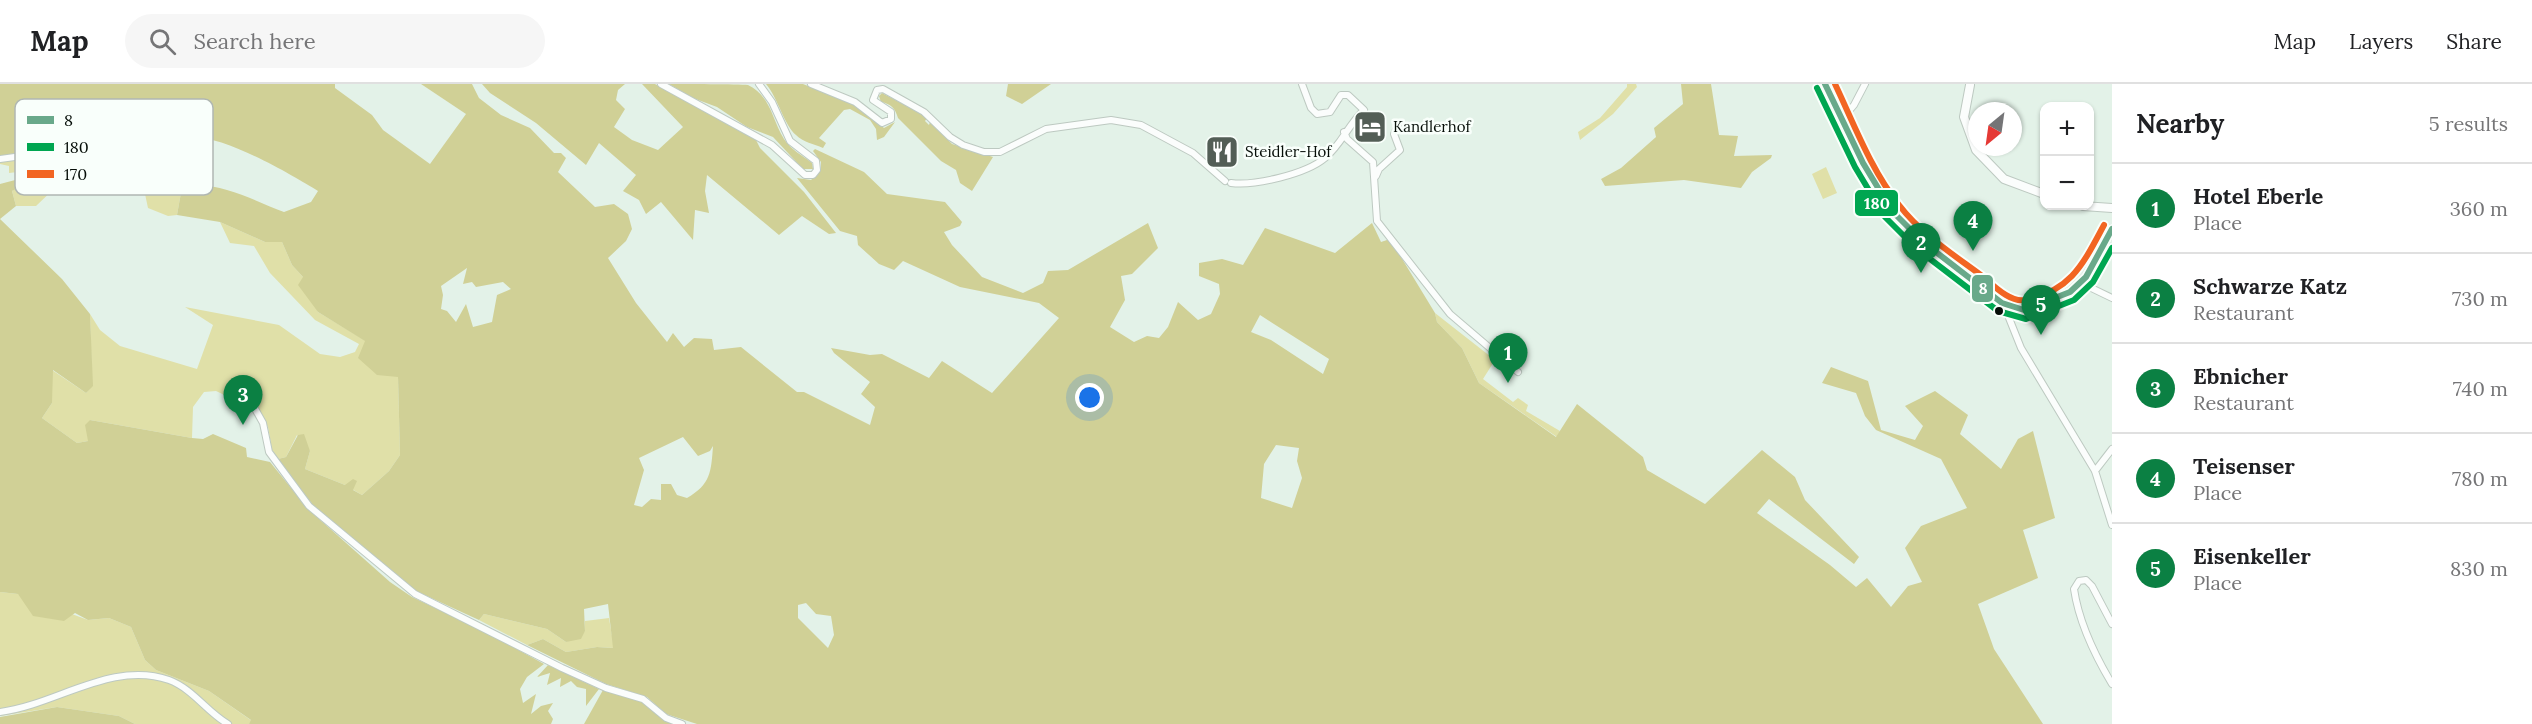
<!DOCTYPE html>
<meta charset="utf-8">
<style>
:root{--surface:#fff;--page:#f6f6f6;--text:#202124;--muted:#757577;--line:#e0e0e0;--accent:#0b8043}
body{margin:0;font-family:Lora,serif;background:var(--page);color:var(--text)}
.controls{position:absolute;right:18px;top:18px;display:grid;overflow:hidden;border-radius:12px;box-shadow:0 2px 4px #0004}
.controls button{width:54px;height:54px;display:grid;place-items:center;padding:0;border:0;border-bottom:2px solid var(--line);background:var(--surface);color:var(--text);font:30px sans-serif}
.compass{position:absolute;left:1968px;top:18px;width:54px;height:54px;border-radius:50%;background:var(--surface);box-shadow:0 2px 4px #0004;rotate:209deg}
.you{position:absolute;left:1090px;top:314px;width:21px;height:21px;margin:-15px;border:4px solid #fff;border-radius:50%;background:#1a73e8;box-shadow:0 0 0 9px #1a73e833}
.badge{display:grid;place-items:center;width:39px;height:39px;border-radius:50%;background:var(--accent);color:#fff;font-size:20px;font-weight:700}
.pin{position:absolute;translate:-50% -50px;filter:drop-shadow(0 2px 3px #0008)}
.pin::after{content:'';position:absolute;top:32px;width:21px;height:18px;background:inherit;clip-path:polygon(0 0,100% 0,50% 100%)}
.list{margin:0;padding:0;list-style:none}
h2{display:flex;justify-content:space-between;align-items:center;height:78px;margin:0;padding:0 24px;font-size:26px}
h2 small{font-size:20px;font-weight:400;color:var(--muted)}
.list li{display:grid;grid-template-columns:39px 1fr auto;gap:18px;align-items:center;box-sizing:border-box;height:90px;padding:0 24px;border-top:2px solid var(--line)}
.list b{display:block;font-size:22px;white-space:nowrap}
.list p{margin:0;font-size:20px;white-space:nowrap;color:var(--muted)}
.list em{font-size:20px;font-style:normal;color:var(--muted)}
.icon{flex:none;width:33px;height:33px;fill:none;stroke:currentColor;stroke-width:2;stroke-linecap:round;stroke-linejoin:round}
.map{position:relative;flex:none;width:2112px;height:640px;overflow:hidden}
header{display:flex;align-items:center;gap:36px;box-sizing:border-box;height:84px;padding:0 30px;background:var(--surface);border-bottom:2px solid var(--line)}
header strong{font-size:28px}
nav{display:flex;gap:33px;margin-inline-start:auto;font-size:21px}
.search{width:420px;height:54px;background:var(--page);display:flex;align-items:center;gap:15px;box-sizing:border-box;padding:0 21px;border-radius:33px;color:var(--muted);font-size:22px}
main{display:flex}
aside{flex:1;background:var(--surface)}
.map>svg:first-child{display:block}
</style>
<header>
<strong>Map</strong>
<div class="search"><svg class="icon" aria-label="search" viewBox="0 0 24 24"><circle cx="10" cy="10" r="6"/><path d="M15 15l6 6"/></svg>Search here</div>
<nav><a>Map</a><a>Layers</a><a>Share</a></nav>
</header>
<main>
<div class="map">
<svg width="2112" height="640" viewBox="0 0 2112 640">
<rect width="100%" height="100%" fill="#e3f2e8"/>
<path fill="#e0e0a8" d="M1627,0H1636L1637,3L1613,30L1580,56L1578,48L1600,34L1627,3Z
M34,67L48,94L55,89L58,101L36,122H16L12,107L20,102L19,95L29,93C36,85 33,79 29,70Z
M21,76L26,77V87L9,89V82L0,80V78Z
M1826,83L1837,109L1823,115L1812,90Z
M153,99L182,103L177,131L168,132L148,124L145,110Z
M220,138L265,158H282L292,181L303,193L318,228L366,257L398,292L400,371L389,387L362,411L345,401L305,385L310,367L297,351L286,373L278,375L272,366L268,343L255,319L235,316L216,307L204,308L193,323L192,354L90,336L88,357L77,359L42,334L52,319V286L86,309L92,302L90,230L100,246L120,262L197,285L213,241L185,223L279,241L320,270L340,273L355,268L359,260L315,236L270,189L254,162L230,159Z
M1435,229L1495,276L1483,295L1513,318L1518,314L1528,321L1526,327L1560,347L1557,353L1479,299L1462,264L1437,238Z
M0,508L18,510L88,536L109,534L131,543L145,576L156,586L209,607L252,637L249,640H135L119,632L57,623L0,632Z
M484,530L547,545L566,558L585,547V537L609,534L614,564L597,563L566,568L543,555L527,561L479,536Z"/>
<path fill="#d0d096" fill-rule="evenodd" d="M0,0H335V4L372,31L383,46L430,80L466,30L421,0H472L479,14L501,31L530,44L554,69H561L566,74L558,88L595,123L614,120L628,130L632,145L626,157L608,174L636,219L667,258L673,249L684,263L694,254L712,255L714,266L741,263L797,308H804L870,341L875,323L861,310L870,298L834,269L831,264L870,271L882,270L929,294L942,277L992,309L1059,234L1039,219L960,203L903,177L894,186L879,180L858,161L857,152L840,147L797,94L811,96L821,86V78L813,67L815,65L864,88L887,110L945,118L962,138L960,142L944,148L952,161L982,193L1023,209L1043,199L1048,187L1068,186L1148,139L1158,164L1132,190L1121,192L1125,216L1110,243L1134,258L1147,252L1159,254L1168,243L1178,218L1198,236L1211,230L1220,210L1219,200L1199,192V179L1222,175L1243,181L1265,144L1335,169L1372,139L1381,158L1390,155L1435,229L1437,238L1462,264L1479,299L1556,353L1577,320L1643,373L1647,386L1705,420L1762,366L1795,393L1805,416L1859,473L1854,480L1769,415L1757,429L1830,481L1856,503L1867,494L1891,523L1908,502L1922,498L1905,464L1921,442L1967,424L1941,375L1876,346L1865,332L1856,309L1822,299L1831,283L1868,297L1881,346L1915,356L1923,342L1905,322L1935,307L1968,331L1960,350L2001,385L2018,355L2033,347L2055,434L2023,446L2038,494L1978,520L1994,565L2043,640H697L666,630L647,613L606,600L527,561L543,555L566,568L597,563L613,564L608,520L584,525L585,547L581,555L566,558L547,545L484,530L479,536L416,507L395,493L313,421L281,381L278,375L286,373L298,351L304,350L310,367L305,385L345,401L353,395L357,397L353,406L362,411L389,387L400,371L398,293L377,291L358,274L365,257L318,228L298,201L303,193L292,181L282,158H265L220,138L177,131L182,103C216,95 252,116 284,128L311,118L318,107C290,90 210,42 178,55C170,59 162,67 155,72L142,66L136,68L153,99L145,110L99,84L63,78L48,94L34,68L0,73ZM467,184L463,200L472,198L476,203L503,198L511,205L497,211L492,238L473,243L466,220L456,238L447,227L441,225L443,211L441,202ZM1260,231L1329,275L1323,290L1271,256L1251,248ZM683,353L698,372L710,367L713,362C711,388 711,400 687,414L677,411L671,400H661V416L651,415L642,423L634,421L644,386L639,374ZM1276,361L1299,364L1297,377L1302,394L1292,424L1261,414L1264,380ZM806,519L816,530L831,532L834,551L828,564L798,534V521Z
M482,0H625L618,6L616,16L625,25L614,43L632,56L658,66L683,43L642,0H655L756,56L760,64L804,108L836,149L829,150L802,132L779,151L707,91L705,107L709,129L695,126L693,156L661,118L646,130L639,116L623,107L636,91L599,59L586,81L536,39L490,9Z
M669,0C684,0 738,0 748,1C771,12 772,36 784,55C791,66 802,71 812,79L813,85H803L773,53L747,43L717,23L693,14Z
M766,0H803L853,20L884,44L895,38L884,53L877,56L876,45L870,36L850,25L844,26L819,54L826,59L823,64C814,60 803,58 796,51C784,41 778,14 766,0Z
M1008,0H1051L1022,20L1006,12Z
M1681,0H1711L1719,51L1738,52L1734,72L1772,71L1771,74L1752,88L1741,104L1684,96L1605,102L1601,95L1621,84L1656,53L1654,44L1683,20Z
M882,9L922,30L927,34L925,37L929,41L930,38L952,60L993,73L972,107L960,99L956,86L941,77L898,34C895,24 891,20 881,18L879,12Z
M19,95L20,103L12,107L16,122L0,135L62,195L90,230L93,302L86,309L53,286L52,319L42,334L77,359L88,357L85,341L90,336L192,354L203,355L213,350L246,364L247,373L270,378L309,426L390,498L412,513L480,545L544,580L527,593L520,605L523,619L536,610L531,630L541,622L553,619L548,627L553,635L551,640H249L251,636L209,607L156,586L145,576L131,543L109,534L88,536L75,529L64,537L33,532L18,510L0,508V100Z
M548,581L599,605L586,622V605L577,603L571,597L560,603L561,594L547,601L550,589L537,593Z
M603,606L643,618L674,640H584Z
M57,623L119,632L135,640H0V633Z"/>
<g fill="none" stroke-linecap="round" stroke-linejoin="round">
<g stroke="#bdc9c1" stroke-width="8">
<path id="minor" d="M661,0L772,61L805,91H813L817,86L816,77L790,57L772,18L759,0
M811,0L855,18L882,39L891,35V28L873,16L877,6L883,5L924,28L950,53L963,61L984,68H1000L1046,45L1111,36L1141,41L1193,69L1225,97
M1842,35L1854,21L1865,0
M1344,48L1347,55L1373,78L1377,137L1450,230L1518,288
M0,75L22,72L28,75
M1376,92L1379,85L1400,66L1394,50L1398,42
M1231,99C1255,102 1306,90 1325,74C1341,61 1348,41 1364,26L1348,11H1341L1330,28L1317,30L1311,24L1302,0
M2081,199L2112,214
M2013,224L2009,234L2021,264
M2021,264L2095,387L2112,441
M237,320L254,323L263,339L269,368L309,422L415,510L562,584L606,604L643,615L666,634L682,640
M2095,387L2112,365
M2112,540L2092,502L2086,496L2079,497L2074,505C2079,539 2094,570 2112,600
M0,628C56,621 112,576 169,596C193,605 207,628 228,640"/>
</g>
<g stroke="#bdc9c1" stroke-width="10">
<path id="tertiary" d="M1825,0L1863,79L1892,127L1923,158L2002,219L2024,226L2070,208L2086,193L2112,145
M1970,1L1964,33L1976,66L2004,95L2044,110
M2083,122L2112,124"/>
</g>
<use href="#minor" stroke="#fbfdfc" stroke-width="6"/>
<use href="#tertiary" stroke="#fbfdfc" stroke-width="8"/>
<g stroke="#f9fffb" stroke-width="10">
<path id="bus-1" d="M1825,0L1863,79L1892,127L1923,158L2002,219L2024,226L2070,208L2086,193L2112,145"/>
</g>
<g stroke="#f9fffb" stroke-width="10">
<path id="bus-2" d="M1817,4L1855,83L1885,133L1917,165L1998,227L2026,235L2074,216L2093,198L2112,164"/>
</g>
<g stroke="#f9fffb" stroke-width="10">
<path id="bus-3" d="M1835,0C1854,40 1871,86 1899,121C1921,150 1954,171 1982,192C1993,201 2010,219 2025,216C2072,207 2084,178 2104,141"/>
</g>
<use href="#bus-1" stroke="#69a98a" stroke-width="6"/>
<use href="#bus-2" stroke="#00a651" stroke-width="6"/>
<use href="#bus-3" stroke="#f26522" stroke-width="6"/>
</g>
<defs>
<g id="hotel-square" transform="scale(1.725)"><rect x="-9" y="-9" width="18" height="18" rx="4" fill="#535e56" stroke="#f9fffb"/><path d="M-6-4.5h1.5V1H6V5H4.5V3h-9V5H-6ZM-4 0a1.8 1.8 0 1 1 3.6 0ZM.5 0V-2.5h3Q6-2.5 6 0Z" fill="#fff"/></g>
<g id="restaurant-square" transform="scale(1.725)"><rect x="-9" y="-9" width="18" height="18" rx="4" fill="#535e56" stroke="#f9fffb"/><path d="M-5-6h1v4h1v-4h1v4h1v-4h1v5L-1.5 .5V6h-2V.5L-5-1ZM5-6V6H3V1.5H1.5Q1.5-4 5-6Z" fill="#fff"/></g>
</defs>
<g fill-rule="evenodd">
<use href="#hotel-square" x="1370" y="43"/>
<use href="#restaurant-square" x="1222" y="68"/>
</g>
<circle fill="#060e08" stroke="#f9fffb" stroke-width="2" cx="1999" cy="227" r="5"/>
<g text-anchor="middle" stroke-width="5" stroke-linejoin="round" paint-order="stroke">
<g font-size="15" fill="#060e08" stroke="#f9fffb" text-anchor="start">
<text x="1393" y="48">Kandlerhof</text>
<text x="1245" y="73">Steidler-Hof</text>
</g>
</g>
<rect x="15" y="15" width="198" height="96" rx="9" fill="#f9fffb" stroke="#b0b7b2" stroke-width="1.5"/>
<rect x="27" y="32" width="27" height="8" fill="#69a98a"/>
<rect x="27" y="59" width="27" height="8" fill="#00a651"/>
<rect x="27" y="86" width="27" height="8" fill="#f26522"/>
<g font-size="16" fill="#060e08">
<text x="64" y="42">8</text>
<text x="64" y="69">180</text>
<text x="64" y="96">170</text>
</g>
<g stroke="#f9fffb" stroke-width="2">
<rect x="1854" y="105" width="45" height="28" rx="6" fill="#00a651"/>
<rect x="1971" y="190" width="23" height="29" rx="6" fill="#69a98a"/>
</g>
<g font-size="16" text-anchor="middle" font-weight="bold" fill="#fff">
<text x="1877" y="125">180</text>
<text x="1983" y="210">8</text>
</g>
</svg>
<div class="controls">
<button>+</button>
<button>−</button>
</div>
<svg class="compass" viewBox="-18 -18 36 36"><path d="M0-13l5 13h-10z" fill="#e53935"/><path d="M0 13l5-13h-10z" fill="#757577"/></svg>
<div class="you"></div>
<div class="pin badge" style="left:1508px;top:299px">1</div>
<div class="pin badge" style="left:1921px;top:189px">2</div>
<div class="pin badge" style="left:243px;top:341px">3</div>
<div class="pin badge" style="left:1973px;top:167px">4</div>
<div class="pin badge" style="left:2041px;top:251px">5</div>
</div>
<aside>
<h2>Nearby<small>5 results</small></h2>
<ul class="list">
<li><span class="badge">1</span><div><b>Hotel Eberle</b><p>Place</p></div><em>360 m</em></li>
<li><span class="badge">2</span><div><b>Schwarze Katz</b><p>Restaurant</p></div><em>730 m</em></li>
<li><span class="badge">3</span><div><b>Ebnicher</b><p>Restaurant</p></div><em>740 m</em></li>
<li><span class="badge">4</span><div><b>Teisenser</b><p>Place</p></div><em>780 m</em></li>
<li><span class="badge">5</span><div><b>Eisenkeller</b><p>Place</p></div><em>830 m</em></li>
</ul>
</aside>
</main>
